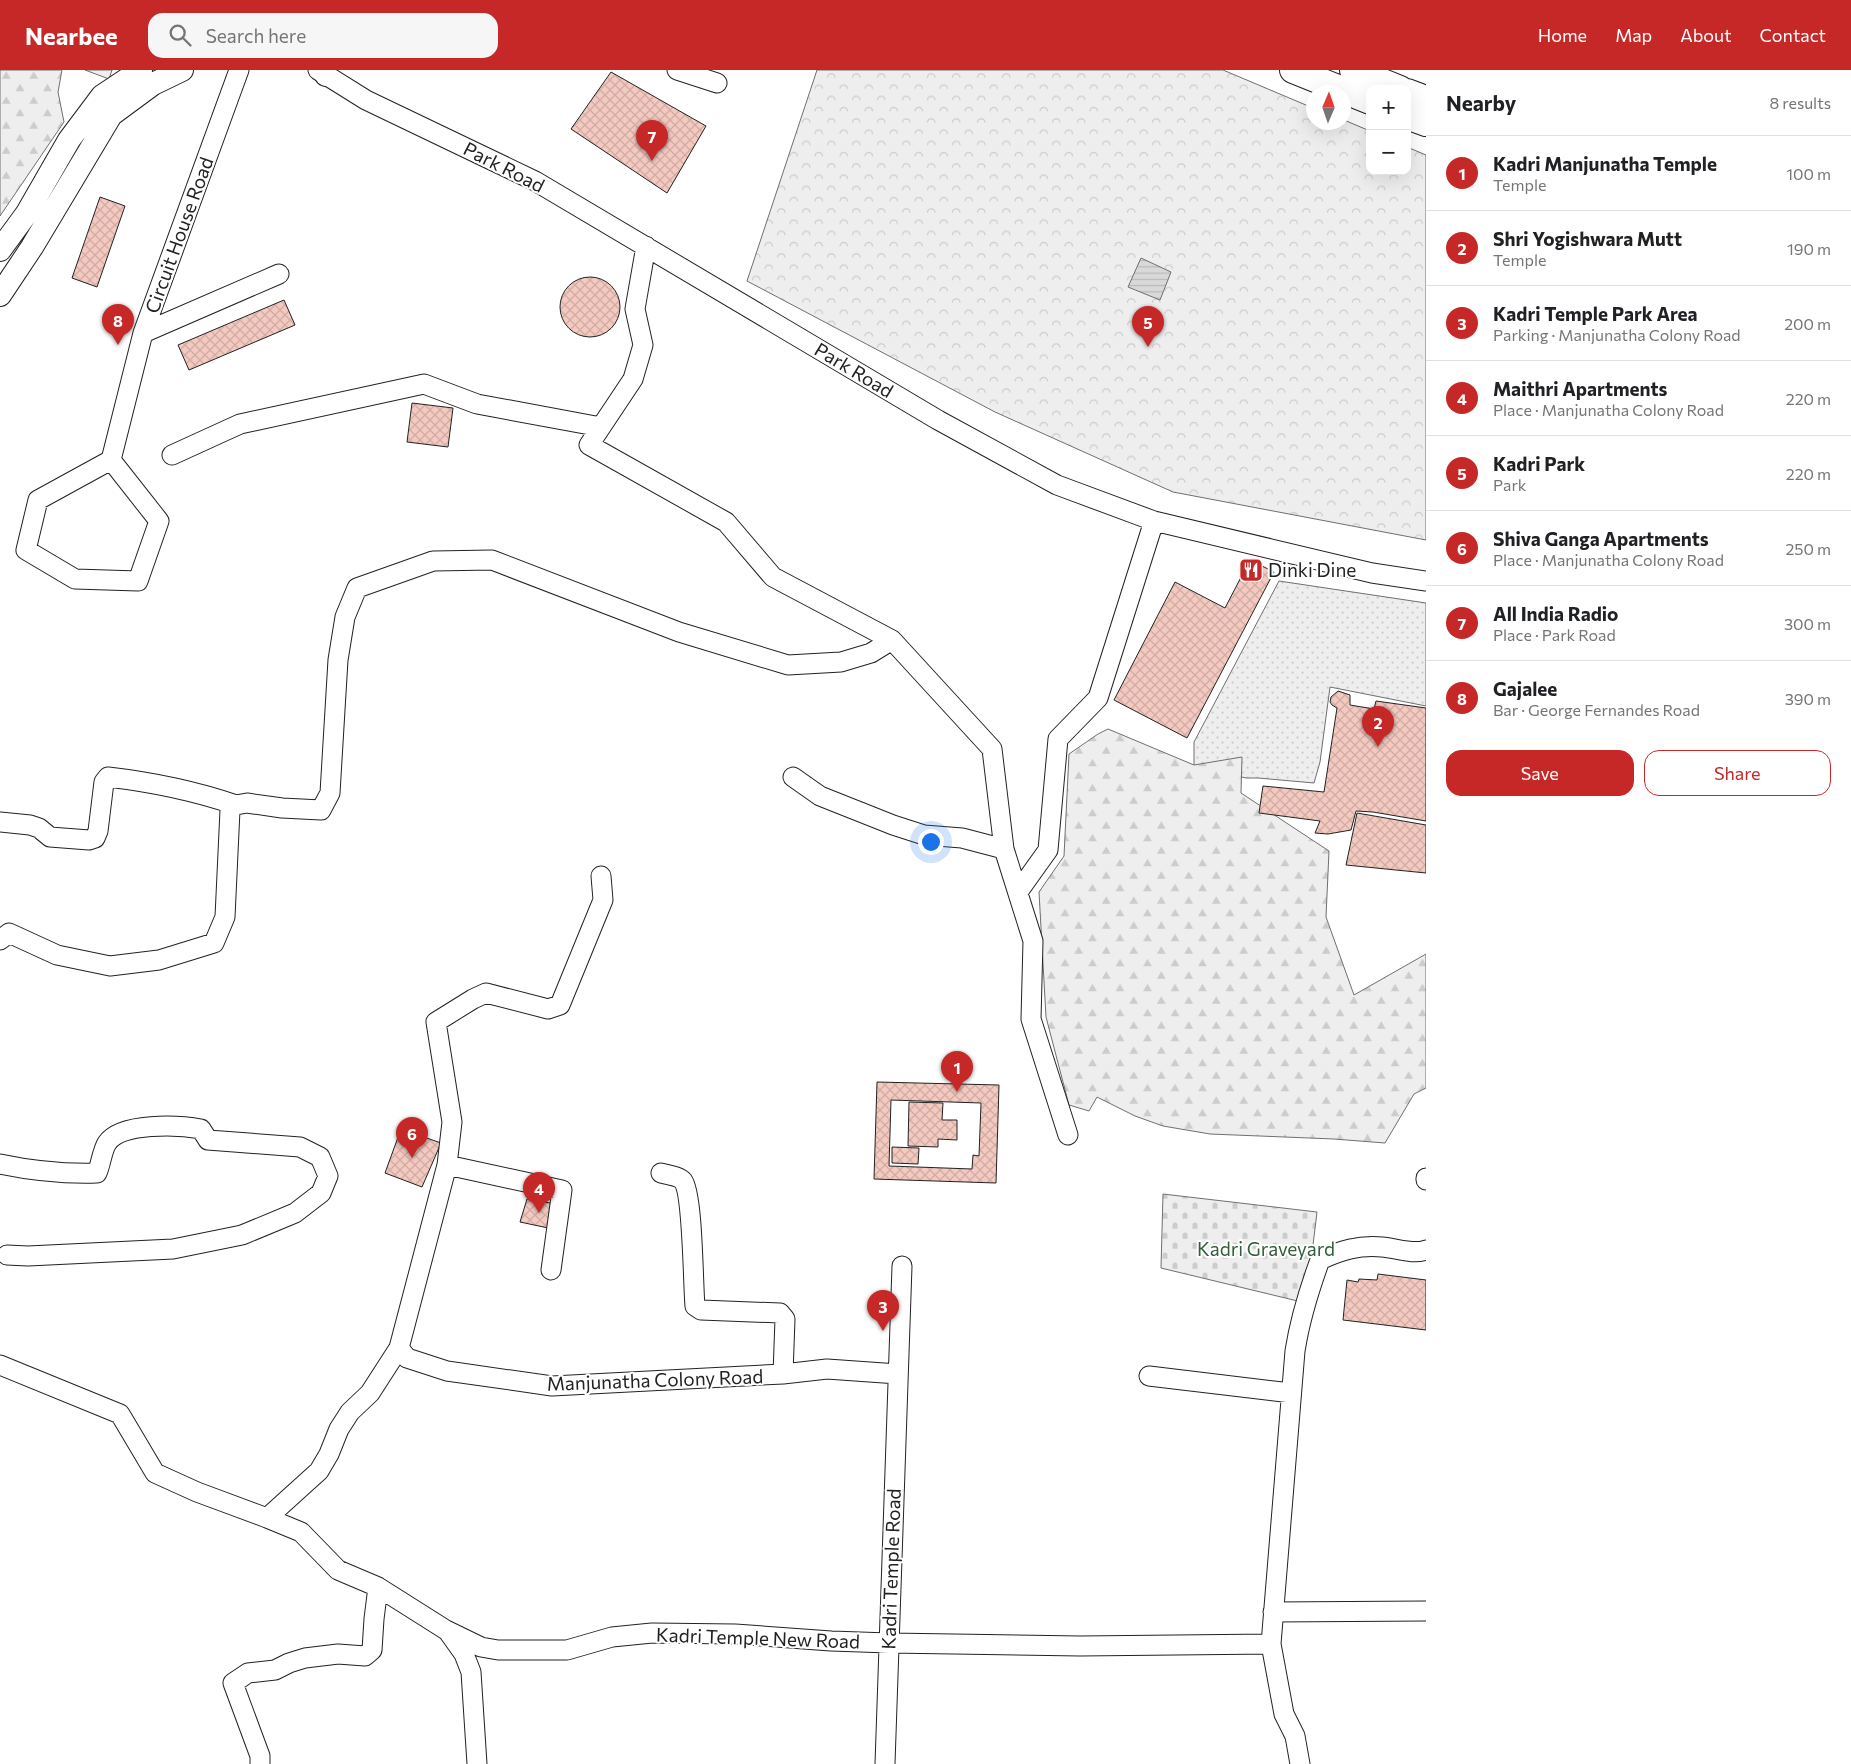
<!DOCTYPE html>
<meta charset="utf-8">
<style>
:root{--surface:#fff;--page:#f6f6f6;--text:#202124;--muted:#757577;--line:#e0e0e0;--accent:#c62828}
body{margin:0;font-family:Commissioner,sans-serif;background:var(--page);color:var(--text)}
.controls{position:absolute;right:15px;top:15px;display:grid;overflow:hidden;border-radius:10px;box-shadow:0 5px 20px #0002}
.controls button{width:45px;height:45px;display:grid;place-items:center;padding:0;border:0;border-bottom:1px solid var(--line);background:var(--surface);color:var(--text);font:25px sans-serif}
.compass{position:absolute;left:1306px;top:15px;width:45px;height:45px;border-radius:50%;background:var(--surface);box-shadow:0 5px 20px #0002;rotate:2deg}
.you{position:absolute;left:930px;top:771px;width:18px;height:18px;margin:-12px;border:4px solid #fff;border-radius:50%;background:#1a73e8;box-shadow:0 0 0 8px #1a73e833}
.badge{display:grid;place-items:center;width:32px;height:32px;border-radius:50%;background:var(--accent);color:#fff;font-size:16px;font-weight:700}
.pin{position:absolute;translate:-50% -41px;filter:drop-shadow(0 1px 2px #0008)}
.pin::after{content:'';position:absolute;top:26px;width:18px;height:15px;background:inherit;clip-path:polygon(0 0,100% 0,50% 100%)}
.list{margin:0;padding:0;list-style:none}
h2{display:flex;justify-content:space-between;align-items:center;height:65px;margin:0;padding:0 20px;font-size:21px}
h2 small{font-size:16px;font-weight:400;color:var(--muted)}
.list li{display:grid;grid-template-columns:32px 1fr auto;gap:15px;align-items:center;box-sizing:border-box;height:75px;padding:0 20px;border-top:1px solid var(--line)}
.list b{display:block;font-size:19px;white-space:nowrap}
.list p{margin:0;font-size:16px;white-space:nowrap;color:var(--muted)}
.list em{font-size:16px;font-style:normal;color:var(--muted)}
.actions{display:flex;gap:10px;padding:15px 20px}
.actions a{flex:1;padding:11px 0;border:1px solid var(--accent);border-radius:15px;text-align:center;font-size:18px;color:var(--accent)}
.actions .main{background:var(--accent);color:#fff}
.icon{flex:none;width:28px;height:28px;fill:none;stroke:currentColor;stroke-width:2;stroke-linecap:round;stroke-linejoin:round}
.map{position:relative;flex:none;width:1426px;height:1694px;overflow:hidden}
header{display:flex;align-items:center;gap:30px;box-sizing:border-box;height:70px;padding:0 25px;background:var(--accent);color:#fff}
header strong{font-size:24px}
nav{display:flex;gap:28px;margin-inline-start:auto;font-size:18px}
.search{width:350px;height:45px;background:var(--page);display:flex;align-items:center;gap:12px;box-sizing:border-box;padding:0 18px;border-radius:15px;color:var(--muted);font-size:19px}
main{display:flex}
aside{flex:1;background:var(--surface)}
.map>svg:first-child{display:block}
</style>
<header>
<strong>Nearbee</strong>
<div class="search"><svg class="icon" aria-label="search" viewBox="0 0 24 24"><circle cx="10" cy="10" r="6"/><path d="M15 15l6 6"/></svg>Search here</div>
<nav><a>Home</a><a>Map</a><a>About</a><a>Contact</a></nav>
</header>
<main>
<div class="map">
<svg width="1426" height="1694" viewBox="0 0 1426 1694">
<defs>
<pattern id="grass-dots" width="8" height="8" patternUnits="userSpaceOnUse" patternTransform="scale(1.25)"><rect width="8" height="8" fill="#eee"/><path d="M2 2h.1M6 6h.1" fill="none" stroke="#ccc" stroke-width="1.8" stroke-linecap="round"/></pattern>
<pattern id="forest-firs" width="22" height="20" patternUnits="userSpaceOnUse" patternTransform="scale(1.25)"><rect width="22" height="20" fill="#eee"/><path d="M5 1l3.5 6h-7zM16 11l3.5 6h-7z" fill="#ccc"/></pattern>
<pattern id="cemetery-stones" width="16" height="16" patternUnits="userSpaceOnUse" patternTransform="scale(1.25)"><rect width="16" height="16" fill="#eee"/><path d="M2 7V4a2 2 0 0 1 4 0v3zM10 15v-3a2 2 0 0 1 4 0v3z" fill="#ccc"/></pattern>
<pattern id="park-crowns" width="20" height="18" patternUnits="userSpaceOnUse" patternTransform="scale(1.25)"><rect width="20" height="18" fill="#eee"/><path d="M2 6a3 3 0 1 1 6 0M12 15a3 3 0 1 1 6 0" fill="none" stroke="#ccc"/></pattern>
<pattern id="water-rules" width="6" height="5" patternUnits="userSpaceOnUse" patternTransform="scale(1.25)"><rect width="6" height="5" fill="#d9d9d9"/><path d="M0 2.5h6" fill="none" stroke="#bababa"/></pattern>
<pattern id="building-cross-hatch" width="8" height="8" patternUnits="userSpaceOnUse" patternTransform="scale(1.25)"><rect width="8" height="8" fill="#f3c9c0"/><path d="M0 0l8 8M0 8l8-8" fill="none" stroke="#d0aca5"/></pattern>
</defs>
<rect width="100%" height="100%" fill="#fff"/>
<path fill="url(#grass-dots)" stroke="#6f6f6f" d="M1279,511L1426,533V636L1330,617L1320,692L1314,713L1258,708H1246L1194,696V672Z"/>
<path fill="url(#forest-firs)" stroke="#6f6f6f" d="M0,0H62L58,22L64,52L0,146Z
M85,0H112L109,9Z
M1108,659L1194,695L1242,687L1241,723L1329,781L1326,847L1354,925L1426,884V1018L1414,1024L1385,1073L1334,1069L1210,1064L1163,1056L1135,1046L1097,1027L1089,1041L1069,1035L1046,947L1039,822L1064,786L1069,684L1098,664Z"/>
<path fill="url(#cemetery-stones)" stroke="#6f6f6f" d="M1163,1124L1317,1142L1306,1233L1161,1198Z"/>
<path fill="url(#park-crowns)" stroke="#6f6f6f" d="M817,0H1223L1313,38L1314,52H1344V50L1370,61V101H1407V77L1426,85V470L1173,422L995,342L747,211Z"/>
<path fill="url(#water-rules)" stroke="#6f6f6f" d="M1141,188L1171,202L1160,230L1128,217Z"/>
<path fill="url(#building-cross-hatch)" stroke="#222" fill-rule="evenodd" d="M611,2L706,56L667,123L571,59Z
M100,127L125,136L97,217L72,208Z
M560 237a30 30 0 1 1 60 0a30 30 0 1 1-60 0Z
M284,230L295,255L189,300L178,275Z
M412,333L453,338L448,377L407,372Z
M1250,490L1274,502L1187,668L1114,630L1175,512L1225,538Z
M1338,621L1350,625V635L1374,639L1376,631L1426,638V751L1373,742L1356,741L1351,760L1328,764L1315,763L1320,751L1259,743L1263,716L1324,722L1337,638L1332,635L1330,632L1331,627Z
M1357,743L1426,755V803L1346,795Z
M877,1012L999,1015L996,1113L874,1109ZM891,1030L981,1033L979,1086L973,1085L972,1099L889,1096Z
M909,1032L943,1033L942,1050H957V1070L938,1069V1077L908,1076Z
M401,1059L441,1073L422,1117L385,1103Z
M892,1077L919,1078L918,1094L892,1093Z
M527,1129L556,1134L553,1159L520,1152Z
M1378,1204L1426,1210V1260L1343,1250L1347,1210L1358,1212L1359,1209L1377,1210Z"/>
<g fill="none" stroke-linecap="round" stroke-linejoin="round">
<g stroke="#222" stroke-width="21">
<path id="minor" d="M318,0L366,30L535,111L938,350L1057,415L1154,451L1372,503L1426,511
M677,0L717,13
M646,176L635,239L643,275L633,309L589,375L726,452L773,507L892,570L992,679L1004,779
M143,263L279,204
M172,385L240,354L424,314L477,334L601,357
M111,390L159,451L138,511L75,509L26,480L38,430L111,390L143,263L239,0
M793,707L820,726L893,755L924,765L962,768L1004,779L1033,871L1031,949L1068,1065
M0,752L30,755L39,758L50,767L89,770L95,768L98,761L104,712L108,707C151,712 195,721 236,735
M601,806L603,830L560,935L548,939L486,923L473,929L436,952L452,1052L447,1095L399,1278L407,1288L447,1301L552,1316L783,1304L827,1299L898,1304
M1018,822L1048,780L1058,669L1098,628L1154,451
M0,870L9,863L57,885L110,896L159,890L214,873L225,847L230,740L236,735L247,733L282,738L321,740L330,723L338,590L345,547L357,518L433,491L492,490L679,562L788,595L841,592L871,583L892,570
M0,1094C33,1101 63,1104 97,1103C101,1094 102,1081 107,1073C121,1052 179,1055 201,1059L208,1070L300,1077L320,1087L328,1106L321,1123L295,1143L242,1165L173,1179L28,1186L7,1185
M447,1095L562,1120L551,1200
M661,1103C667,1105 679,1106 683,1111C693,1124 693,1215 695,1236L701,1240L780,1243L785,1249L783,1304
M1426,1108V1110
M0,1295L120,1344L155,1403L197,1422L267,1448L301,1462L338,1500L378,1517L446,1560L481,1577L498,1580H567L612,1567L652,1563L735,1564L831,1571L889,1573L1080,1576L1271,1574
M1149,1306L1291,1323
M267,1448L319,1401L329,1384L339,1359L350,1342L370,1323L399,1278
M1273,1542L1426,1541
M449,1563L464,1584L471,1602L477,1694
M260,1694V1686L233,1613L248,1603L275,1600L289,1593L305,1588L338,1584L365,1586L372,1580L374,1549L378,1517
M885,1694L902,1196
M1300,1694L1295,1666L1284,1644L1271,1574L1295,1281C1300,1249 1309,1220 1320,1190C1341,1180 1359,1175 1382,1177C1396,1178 1413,1185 1426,1180"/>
</g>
<g stroke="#222" stroke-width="24">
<path id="major" d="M324,0L326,5
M0,180L27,143L69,70L102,26L141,0
M0,225L32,177L111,45L153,14L182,0"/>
</g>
<g stroke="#222" stroke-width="28">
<path id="highway" d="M1293,0L1370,31
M1353,0L1400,19
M1407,22L1426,29
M1407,46L1426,53"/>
</g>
<use href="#minor" stroke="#fff" stroke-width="19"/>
<use href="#major" stroke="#fff" stroke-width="22"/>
<use href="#highway" stroke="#fff" stroke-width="26"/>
</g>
<defs>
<g id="restaurant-square" transform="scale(1.25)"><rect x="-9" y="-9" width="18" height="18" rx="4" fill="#c62828" stroke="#fff"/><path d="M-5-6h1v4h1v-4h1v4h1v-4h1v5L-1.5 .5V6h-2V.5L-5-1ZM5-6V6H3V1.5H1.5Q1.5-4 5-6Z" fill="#fff"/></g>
</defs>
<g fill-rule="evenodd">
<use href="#restaurant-square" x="1251" y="500"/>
</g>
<g text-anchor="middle" stroke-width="4" stroke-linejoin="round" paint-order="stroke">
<g font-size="19" fill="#222" stroke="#fff">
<text transform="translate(504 97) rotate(27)" y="7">Park Road</text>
<text transform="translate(179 165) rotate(-70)" y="7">Circuit House Road</text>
<text transform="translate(854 300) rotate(31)" y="7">Park Road</text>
<text transform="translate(655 1310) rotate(-2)" y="7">Manjunatha Colony Road</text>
<text transform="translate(891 1499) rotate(-88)" y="7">Kadri Temple Road</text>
<text transform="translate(758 1568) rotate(2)" y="7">Kadri Temple New Road</text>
</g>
<g font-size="19" fill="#222" stroke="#fff" text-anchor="start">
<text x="1268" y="507">Dinki Dine</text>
</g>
<g font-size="19" fill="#2f5e38" stroke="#fff">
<text x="1266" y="1186">Kadri Graveyard</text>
</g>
</g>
</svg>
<div class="controls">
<button>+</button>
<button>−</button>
</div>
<svg class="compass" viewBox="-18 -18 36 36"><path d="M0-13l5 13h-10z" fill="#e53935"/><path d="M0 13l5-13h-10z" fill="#757577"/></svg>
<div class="you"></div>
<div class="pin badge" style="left:957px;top:1022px">1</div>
<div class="pin badge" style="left:1378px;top:677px">2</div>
<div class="pin badge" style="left:883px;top:1261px">3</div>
<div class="pin badge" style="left:539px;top:1143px">4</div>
<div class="pin badge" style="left:1148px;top:277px">5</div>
<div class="pin badge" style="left:412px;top:1088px">6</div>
<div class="pin badge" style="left:652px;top:91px">7</div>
<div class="pin badge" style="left:118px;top:275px">8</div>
</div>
<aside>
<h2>Nearby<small>8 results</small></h2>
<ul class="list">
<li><span class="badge">1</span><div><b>Kadri Manjunatha Temple</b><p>Temple</p></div><em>100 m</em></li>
<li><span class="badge">2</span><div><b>Shri Yogishwara Mutt</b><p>Temple</p></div><em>190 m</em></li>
<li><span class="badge">3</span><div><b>Kadri Temple Park Area</b><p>Parking · Manjunatha Colony Road</p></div><em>200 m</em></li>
<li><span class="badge">4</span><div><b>Maithri Apartments</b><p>Place · Manjunatha Colony Road</p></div><em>220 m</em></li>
<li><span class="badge">5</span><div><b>Kadri Park</b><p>Park</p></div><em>220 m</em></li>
<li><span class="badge">6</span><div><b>Shiva Ganga Apartments</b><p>Place · Manjunatha Colony Road</p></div><em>250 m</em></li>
<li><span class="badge">7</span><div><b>All India Radio</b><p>Place · Park Road</p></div><em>300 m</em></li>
<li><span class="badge">8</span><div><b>Gajalee</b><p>Bar · George Fernandes Road</p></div><em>390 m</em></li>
</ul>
<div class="actions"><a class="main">Save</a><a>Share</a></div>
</aside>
</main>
